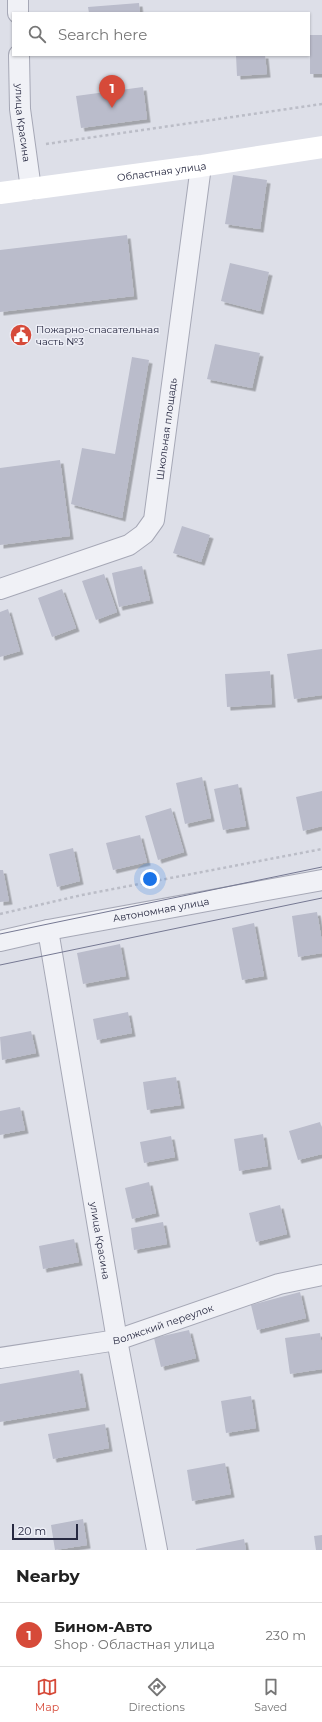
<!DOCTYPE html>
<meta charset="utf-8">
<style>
:root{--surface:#fff;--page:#f2f2f2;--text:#222;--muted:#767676;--line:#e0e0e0;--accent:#d64a39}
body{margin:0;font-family:Montserrat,sans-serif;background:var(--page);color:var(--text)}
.scale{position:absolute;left:12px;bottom:10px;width:66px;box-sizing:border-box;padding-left:4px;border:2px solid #262840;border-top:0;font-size:11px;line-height:14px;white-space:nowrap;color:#262840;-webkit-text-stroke:3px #edeef6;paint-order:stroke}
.you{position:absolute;left:150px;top:879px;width:14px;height:14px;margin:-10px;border:3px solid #fff;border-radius:50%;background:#1a73e8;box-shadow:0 0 0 6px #1a73e833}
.badge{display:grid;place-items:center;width:26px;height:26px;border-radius:50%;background:var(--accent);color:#fff;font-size:13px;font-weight:700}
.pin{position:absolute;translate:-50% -33px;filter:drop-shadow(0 1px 2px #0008)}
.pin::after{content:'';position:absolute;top:21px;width:14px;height:12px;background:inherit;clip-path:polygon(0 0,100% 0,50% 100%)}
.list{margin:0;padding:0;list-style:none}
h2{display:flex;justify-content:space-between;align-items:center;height:52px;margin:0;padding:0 16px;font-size:17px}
h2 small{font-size:13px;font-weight:400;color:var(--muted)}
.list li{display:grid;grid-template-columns:26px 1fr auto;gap:12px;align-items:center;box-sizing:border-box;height:64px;padding:0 16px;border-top:1px solid var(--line)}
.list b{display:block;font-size:15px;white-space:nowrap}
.list p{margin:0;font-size:13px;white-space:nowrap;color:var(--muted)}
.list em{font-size:13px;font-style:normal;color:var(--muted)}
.icon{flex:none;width:22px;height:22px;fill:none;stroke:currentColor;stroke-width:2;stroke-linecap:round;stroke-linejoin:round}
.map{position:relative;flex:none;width:322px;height:1550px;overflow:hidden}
.search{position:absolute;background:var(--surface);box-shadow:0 1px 3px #0004;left:12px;right:12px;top:12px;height:44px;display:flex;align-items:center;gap:10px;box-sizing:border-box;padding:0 14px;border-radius:0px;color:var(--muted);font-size:15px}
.sheet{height:116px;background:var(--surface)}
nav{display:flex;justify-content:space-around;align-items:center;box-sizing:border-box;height:56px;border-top:1px solid var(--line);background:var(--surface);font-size:11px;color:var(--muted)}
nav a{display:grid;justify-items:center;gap:2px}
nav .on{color:var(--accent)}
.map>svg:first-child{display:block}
</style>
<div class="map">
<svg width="322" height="1550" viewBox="0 0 322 1550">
<defs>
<filter id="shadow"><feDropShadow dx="3.5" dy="3.5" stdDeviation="0" flood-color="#0004"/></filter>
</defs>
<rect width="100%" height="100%" fill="#dddfe8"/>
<path fill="#babccb" filter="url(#shadow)" d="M139,3L140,13H89L88,7Z
M310,35H322V74H310Z
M236,55H265L267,74L237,76Z
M143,87L147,119L81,128L76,96Z
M233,175L267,180L260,229L225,224Z
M127,235L134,296L0,312V250Z
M230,263L269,272L260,311L221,301Z
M215,344L260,353L252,388L207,379Z
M132,357L149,360L122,518L71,504L82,448L115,454Z
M60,460L70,536L0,545V468Z
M182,526L210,535L201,562L173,553Z
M142,566L150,600L119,607L112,573Z
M104,574L117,612L96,620L82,581Z
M62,589L76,628L52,637L38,598Z
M8,609L20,651L0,657V612Z
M322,649V695L294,699L287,654Z
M270,671L272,704L227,707L225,674Z
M202,777L211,818L185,824L176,783Z
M238,784L246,826L223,830L214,789Z
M322,791V826L303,831L296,797Z
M171,808L184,852L158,860L145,816Z
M140,835L147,862L113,870L106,843Z
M73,848L80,881L57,887L49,854Z
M0,870H3L9,901L0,902Z
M317,912L322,942V953L298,957L292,916Z
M254,923L264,976L242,980L232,928Z
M120,944L126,976L83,984L77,953Z
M128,1012L132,1033L97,1040L93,1019Z
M31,1031L36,1053L2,1060L0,1037Z
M176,1077L181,1105L147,1110L143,1082Z
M20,1107L25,1130L0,1135V1111Z
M320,1122L322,1129V1154L298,1160L289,1131Z
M263,1134L268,1166L239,1171L234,1139Z
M171,1136L175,1157L144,1163L140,1142Z
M149,1182L156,1213L132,1219L125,1188Z
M280,1205L287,1234L256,1242L249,1213Z
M163,1222L167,1244L134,1250L131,1228Z
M74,1239L79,1262L43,1269L39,1246Z
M300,1292L306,1318L257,1330L251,1305Z
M189,1330L196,1358L161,1367L154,1338Z
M320,1333L322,1346V1369L290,1374L285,1338Z
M79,1370L86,1407L0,1422V1384Z
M251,1396L256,1428L226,1433L221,1401Z
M105,1424L109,1448L53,1459L48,1434Z
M225,1463L231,1494L192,1501L187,1470Z
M83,1519L87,1545L55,1550L51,1525Z
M322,1535V1550H316L314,1536Z
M244,1539L246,1550H196V1549Z"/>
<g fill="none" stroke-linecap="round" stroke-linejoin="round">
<g stroke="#a6a8b6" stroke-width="22">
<g id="street">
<path d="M18,0V13"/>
<path id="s1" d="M19,55L20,109L31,189"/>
<path id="s2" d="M0,589L129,545L144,534L154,520L201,166"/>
<path id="s3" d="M48,930L117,1340L157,1550"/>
<path id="s4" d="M0,941L48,930L322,880"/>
<path id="s5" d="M0,1358L117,1340L279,1284L322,1275"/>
</g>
</g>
<path stroke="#bbbdc7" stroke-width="2.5" stroke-dasharray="3 3" stroke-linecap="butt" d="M46,144L322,104
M0,914L82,895L322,849"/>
<use href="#street" stroke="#f0f1f6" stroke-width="20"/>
<path stroke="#fff" stroke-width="22" id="s6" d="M0,193L201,166L322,147"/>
<path stroke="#767993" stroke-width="1" d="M0,934L322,867
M0,965L322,898"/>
</g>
<defs>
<g id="civic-disc" transform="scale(1.15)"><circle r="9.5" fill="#d64a39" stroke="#edeef6"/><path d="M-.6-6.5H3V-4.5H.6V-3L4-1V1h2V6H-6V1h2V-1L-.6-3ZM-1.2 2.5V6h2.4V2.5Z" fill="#fff"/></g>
</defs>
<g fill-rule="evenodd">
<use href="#civic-disc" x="21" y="335"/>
</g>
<g text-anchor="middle" stroke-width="3" stroke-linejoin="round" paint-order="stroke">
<g font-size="10" fill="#262840" stroke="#edeef6">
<text dy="4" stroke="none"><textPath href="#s1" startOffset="68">улица Красина</textPath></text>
<text dy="4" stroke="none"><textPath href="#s6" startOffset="163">Областная улица</textPath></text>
<text dy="4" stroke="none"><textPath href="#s2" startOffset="264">Школьная площадь</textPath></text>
<text dy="4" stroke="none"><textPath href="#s4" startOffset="164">Автономная улица</textPath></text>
<text dy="4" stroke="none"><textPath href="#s3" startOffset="315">улица Красина</textPath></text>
<text dy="4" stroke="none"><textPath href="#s5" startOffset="167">Волжский переулок</textPath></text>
</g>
<g font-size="10" fill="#262840" stroke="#edeef6" text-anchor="start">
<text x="36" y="333">Пожарно-спасательная<tspan x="36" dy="12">часть №3</tspan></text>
</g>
</g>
</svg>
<div class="scale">20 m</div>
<div class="you"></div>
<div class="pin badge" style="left:112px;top:108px">1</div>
<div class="search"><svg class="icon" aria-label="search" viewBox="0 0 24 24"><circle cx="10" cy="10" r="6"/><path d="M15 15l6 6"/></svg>Search here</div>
</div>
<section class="sheet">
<h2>Nearby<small></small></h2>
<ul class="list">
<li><span class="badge">1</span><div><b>Бином-Авто</b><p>Shop · Областная улица</p></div><em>230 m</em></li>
</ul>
</section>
<nav>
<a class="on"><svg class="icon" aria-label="map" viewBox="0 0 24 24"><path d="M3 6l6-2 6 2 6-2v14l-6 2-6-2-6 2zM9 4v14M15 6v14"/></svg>Map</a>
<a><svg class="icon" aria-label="directions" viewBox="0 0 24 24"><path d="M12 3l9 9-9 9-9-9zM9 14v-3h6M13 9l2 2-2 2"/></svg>Directions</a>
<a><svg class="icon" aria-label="saved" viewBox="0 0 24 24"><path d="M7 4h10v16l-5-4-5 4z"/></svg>Saved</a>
</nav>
